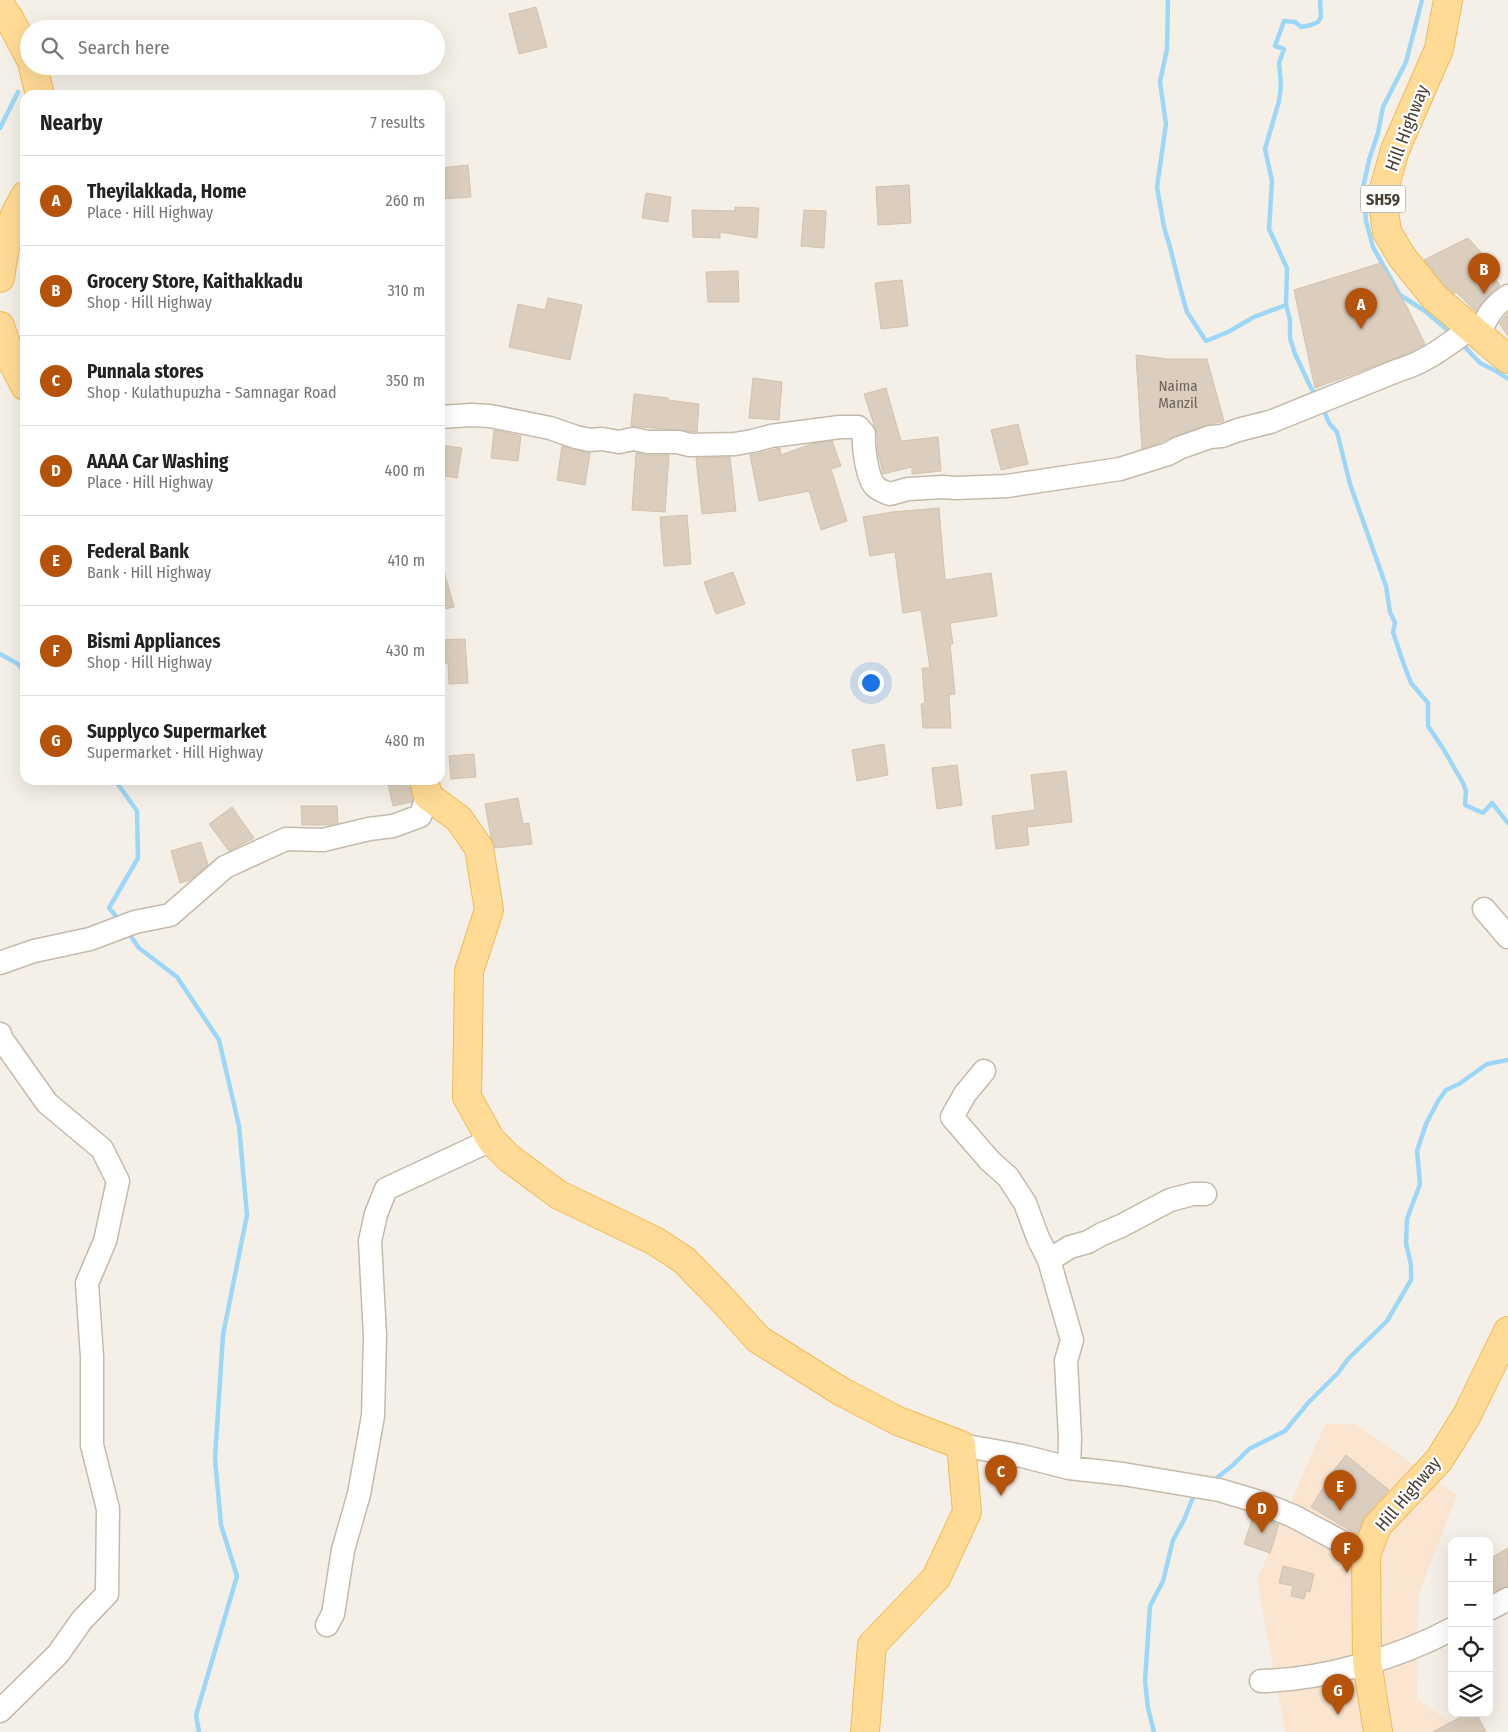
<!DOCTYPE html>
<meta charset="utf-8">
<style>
:root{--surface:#fff;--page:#f6f6f6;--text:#222;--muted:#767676;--line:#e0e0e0;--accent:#b45309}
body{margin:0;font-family:"Fira Sans Condensed",sans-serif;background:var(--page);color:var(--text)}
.controls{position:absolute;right:15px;bottom:15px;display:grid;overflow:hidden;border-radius:10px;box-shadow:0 5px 20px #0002}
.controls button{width:45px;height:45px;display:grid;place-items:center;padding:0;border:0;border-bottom:1px solid var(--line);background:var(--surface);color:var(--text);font:25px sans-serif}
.you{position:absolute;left:870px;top:682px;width:18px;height:18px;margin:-12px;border:4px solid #fff;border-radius:50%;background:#1a73e8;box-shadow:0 0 0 8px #1a73e833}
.badge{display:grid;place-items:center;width:32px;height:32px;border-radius:50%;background:var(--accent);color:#fff;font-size:16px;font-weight:700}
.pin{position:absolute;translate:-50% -41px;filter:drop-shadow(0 1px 2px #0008)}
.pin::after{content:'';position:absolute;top:26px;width:18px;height:15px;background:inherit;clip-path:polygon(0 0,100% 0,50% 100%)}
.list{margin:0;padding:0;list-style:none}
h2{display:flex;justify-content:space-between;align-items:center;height:65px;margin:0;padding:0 20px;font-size:21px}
h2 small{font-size:16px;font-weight:400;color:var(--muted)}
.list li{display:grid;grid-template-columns:32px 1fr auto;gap:15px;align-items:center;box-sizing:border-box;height:90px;padding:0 20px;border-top:1px solid var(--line)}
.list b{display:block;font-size:19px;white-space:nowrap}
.list p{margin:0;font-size:16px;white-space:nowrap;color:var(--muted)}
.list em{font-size:16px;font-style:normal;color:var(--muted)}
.icon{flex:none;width:28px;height:28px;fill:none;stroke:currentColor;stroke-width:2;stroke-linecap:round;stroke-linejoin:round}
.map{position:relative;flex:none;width:1508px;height:1732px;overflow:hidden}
.search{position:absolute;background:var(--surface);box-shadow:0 5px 20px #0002;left:20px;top:20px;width:425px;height:55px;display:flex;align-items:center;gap:12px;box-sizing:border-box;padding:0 18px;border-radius:28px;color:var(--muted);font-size:19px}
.panel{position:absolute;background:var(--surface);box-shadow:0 5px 20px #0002;left:20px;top:90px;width:425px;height:695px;border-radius:15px}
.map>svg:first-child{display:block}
</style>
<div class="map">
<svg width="1508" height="1732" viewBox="0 0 1508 1732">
<rect width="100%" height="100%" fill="#f5f0e7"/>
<path fill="#f9e5d0" d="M1325,1424H1355L1457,1495L1418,1597L1417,1699L1464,1732H1285L1257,1580Z"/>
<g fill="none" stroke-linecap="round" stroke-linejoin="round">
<path stroke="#9dd7f8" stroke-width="4.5" d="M1168,0L1167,49L1160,82L1166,124L1157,187L1164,227L1170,247L1181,291L1187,312L1206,341L1228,332L1254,317L1286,305L1290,320V338L1295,354L1311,388L1317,396
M1422,0L1406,62L1383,107L1378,133L1369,160L1363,188L1366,221L1373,247L1400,295L1425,311L1451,333
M0,128L18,92
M1286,305L1287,268L1269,229L1272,181L1265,149L1279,101L1281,85L1279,63L1284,49L1275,46L1284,21L1295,22L1301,27L1311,25L1318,22L1321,17L1320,0
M1462,344L1480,363L1496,371L1508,379
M1324,411L1329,423L1337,432L1350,484L1386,586L1390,612L1395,623L1393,632L1403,662L1411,683L1428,703V726L1444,750L1463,783L1466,791L1465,805L1483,813L1492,803L1508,823
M0,654L18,664L25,672
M115,780L137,811L138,858L109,908L115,915
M132,938L139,948L177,977L219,1040L239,1126L247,1215L223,1335L215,1458L221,1525L237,1576L196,1715L199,1732
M1218,1477L1233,1465L1249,1449L1285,1431L1308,1403L1338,1373L1348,1359L1387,1321L1411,1280V1265L1406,1243L1407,1219L1420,1184L1417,1151L1426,1124L1438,1101L1446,1090L1459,1084L1487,1064L1508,1060
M1154,1732L1148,1708L1145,1681L1150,1606L1163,1581L1173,1540L1184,1520L1194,1495"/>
</g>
<path fill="#dbcebe" stroke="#d3c2ad" d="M536,7L547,47L519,54L509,14Z
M468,165L471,197L440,199V168Z
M909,185L911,223L878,225L876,187Z
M646,193L671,197L668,222L642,218Z
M735,207L759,208L757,238L720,232V238L693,237L692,210L735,211Z
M804,210L826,211L824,248L801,246Z
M1468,238L1494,267L1488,271L1500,285L1484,300L1476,312L1456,292L1454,294L1446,287L1424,260Z
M1381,263L1407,307L1425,344L1404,355L1315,388L1294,290Z
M738,271L739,302H708L706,272Z
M902,280L908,326L881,329L875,283Z
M548,298L582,305L570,360L509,347L518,304L545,310Z
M1508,313V336L1499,323Z
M1136,355L1168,359H1207L1224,421L1206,425L1142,449Z
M753,378L782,382L779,420L749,418Z
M886,388L901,441L938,437L941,471L912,474V467L883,474L878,452L877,434L864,394Z
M634,394L668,398V400L699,404L697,432L631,426Z
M1018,424L1028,464L1001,470L991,430Z
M494,430L521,436L518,461L491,458Z
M832,441L841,466L831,469L847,521L821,530L809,491L759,501L750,455L780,448L781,455L811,444Z
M440,445L462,448L457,478L440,475Z
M562,446L590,453L585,485L557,480Z
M636,453L648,455H669L665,512L632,510Z
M730,457L736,511L702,514L696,458Z
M939,508L945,580L991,573L997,616L950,623L953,644H950L955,694L949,695L951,728H923L921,704L925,703L922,668H930L921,610L903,613L895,552L870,556L863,517L892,512Z
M687,515L691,564L664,566L660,517Z
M444,571L454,607L440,610V572Z
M733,572L745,604L716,614L704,582Z
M465,639L468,683L449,684L448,663H440V640Z
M884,744L888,775L857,781L852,750Z
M474,754L476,777L451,779L449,756Z
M957,765L962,805L937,809L932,768Z
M1066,771L1072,822L1027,827L1029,845L996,849L992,816L1035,810L1031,775Z
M387,780H409L413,799L412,802L393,806Z
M518,798L523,824L529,823L532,844L495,848L491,838L485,804Z
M301,806H337L338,823L329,825H302Z
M232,807L254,838L229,851L209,824Z
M201,842L208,865L190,880L180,883L171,851Z
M1346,1455L1389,1490L1365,1516L1357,1535L1311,1507L1328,1480L1327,1479Z
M1253,1517L1265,1521L1266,1519L1279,1525L1270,1553L1244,1544Z
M1508,1548V1586L1489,1594V1559Z
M1283,1566L1314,1574L1310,1592L1306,1591L1304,1599L1291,1596L1293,1586L1279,1583Z
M1468,1713H1476L1486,1732H1433Z"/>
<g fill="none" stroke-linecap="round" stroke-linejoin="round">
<g stroke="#c4baab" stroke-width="25">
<path id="minor" d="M1479,335C1487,316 1491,308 1508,296
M440,417L471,415L490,416L550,428L576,437L589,440L602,439L619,442L633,439L648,442H678L690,445L735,444L752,441L771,436L840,427H858L864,434C863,446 867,478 875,486C878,490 885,492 890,494L908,489L943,487L956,488L1007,486L1120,469L1168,454L1179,448L1210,437L1222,436L1238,430L1270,422L1399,370C1425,363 1449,344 1471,328
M1484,909L1508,937
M0,963L34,951L90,939L135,922L170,915L225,867L286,839L323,840L369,829L393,826L420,816L428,796
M0,1034L1,1038L47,1103L102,1149L118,1181L105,1241L87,1283L92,1357V1445L108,1509L107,1594L82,1620L58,1654L0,1711
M984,1071L965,1094L952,1117L990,1161L1008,1177L1025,1203L1038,1238L1049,1260L1072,1340L1066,1361L1070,1438L1069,1468
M1049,1260L1070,1247L1088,1242L1102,1234L1121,1226L1170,1200L1193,1194H1205
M961,1445L1022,1456L1069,1468L1123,1474L1219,1490L1256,1501L1293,1516L1366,1555
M1489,1609L1508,1599
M327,1625L333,1614L343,1550L359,1494L373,1416L375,1336L370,1241L376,1214L386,1189L491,1140
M1261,1681C1322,1680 1398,1658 1452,1629"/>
</g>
<g stroke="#f0bb5a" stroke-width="30">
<path id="major" d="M1448,0L1439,49L1395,150L1382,196L1387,232L1402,257L1435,298L1508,359
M0,5L9,18L29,56
M33,66L40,95
M0,278C4,249 9,221 25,196
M0,326L11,359L25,386
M424,780L428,796L459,819L479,848L489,910L469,971L467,1097L491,1140L509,1158L559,1195L655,1241L684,1260L720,1297L758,1339L842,1392L898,1421L961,1445L967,1512L936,1578L872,1645L865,1732
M1378,1732L1367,1662L1366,1555L1377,1526L1439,1460L1467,1415L1508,1331"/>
</g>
<use href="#minor" stroke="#fff" stroke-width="22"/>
<use href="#major" stroke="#ffdb96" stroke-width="28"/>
</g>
<g text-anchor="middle" stroke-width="4.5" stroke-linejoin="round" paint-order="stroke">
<g font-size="15" fill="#6e6457">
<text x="1178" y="391">Naima<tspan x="1178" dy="17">Manzil</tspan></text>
</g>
<rect fill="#fff" stroke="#807972" stroke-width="1" x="1360.5" y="185.5" width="45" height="27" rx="4"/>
<g font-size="16" font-weight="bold" fill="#494035">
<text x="1383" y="205">SH59</text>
</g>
<g font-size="18" fill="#494035" stroke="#fff">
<text transform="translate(1407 128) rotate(-69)" y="6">Hill Highway</text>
<text transform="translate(1408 1494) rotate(-50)" y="6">Hill Highway</text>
</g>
</g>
</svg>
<div class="controls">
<button>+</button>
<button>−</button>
<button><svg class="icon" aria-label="locate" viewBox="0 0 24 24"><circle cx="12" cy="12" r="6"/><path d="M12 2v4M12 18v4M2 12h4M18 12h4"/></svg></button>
<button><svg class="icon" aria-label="layers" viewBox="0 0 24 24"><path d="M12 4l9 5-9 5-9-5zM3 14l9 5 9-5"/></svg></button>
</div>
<div class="you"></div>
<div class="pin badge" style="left:1361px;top:329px">A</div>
<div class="pin badge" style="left:1484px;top:294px">B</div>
<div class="pin badge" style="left:1001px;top:1496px">C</div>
<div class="pin badge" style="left:1262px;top:1533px">D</div>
<div class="pin badge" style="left:1340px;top:1511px">E</div>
<div class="pin badge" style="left:1347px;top:1573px">F</div>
<div class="pin badge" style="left:1338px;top:1715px">G</div>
<div class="search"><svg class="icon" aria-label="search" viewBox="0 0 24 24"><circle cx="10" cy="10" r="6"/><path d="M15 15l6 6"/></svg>Search here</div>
<section class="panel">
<h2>Nearby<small>7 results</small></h2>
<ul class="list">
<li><span class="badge">A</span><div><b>Theyilakkada, Home</b><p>Place · Hill Highway</p></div><em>260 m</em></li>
<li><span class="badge">B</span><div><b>Grocery Store, Kaithakkadu</b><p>Shop · Hill Highway</p></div><em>310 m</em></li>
<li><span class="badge">C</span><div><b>Punnala stores</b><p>Shop · Kulathupuzha - Samnagar Road</p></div><em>350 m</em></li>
<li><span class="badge">D</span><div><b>AAAA Car Washing</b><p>Place · Hill Highway</p></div><em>400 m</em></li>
<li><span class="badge">E</span><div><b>Federal Bank</b><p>Bank · Hill Highway</p></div><em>410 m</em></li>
<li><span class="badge">F</span><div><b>Bismi Appliances</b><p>Shop · Hill Highway</p></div><em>430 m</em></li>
<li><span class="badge">G</span><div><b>Supplyco Supermarket</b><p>Supermarket · Hill Highway</p></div><em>480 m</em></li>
</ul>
</section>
</div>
